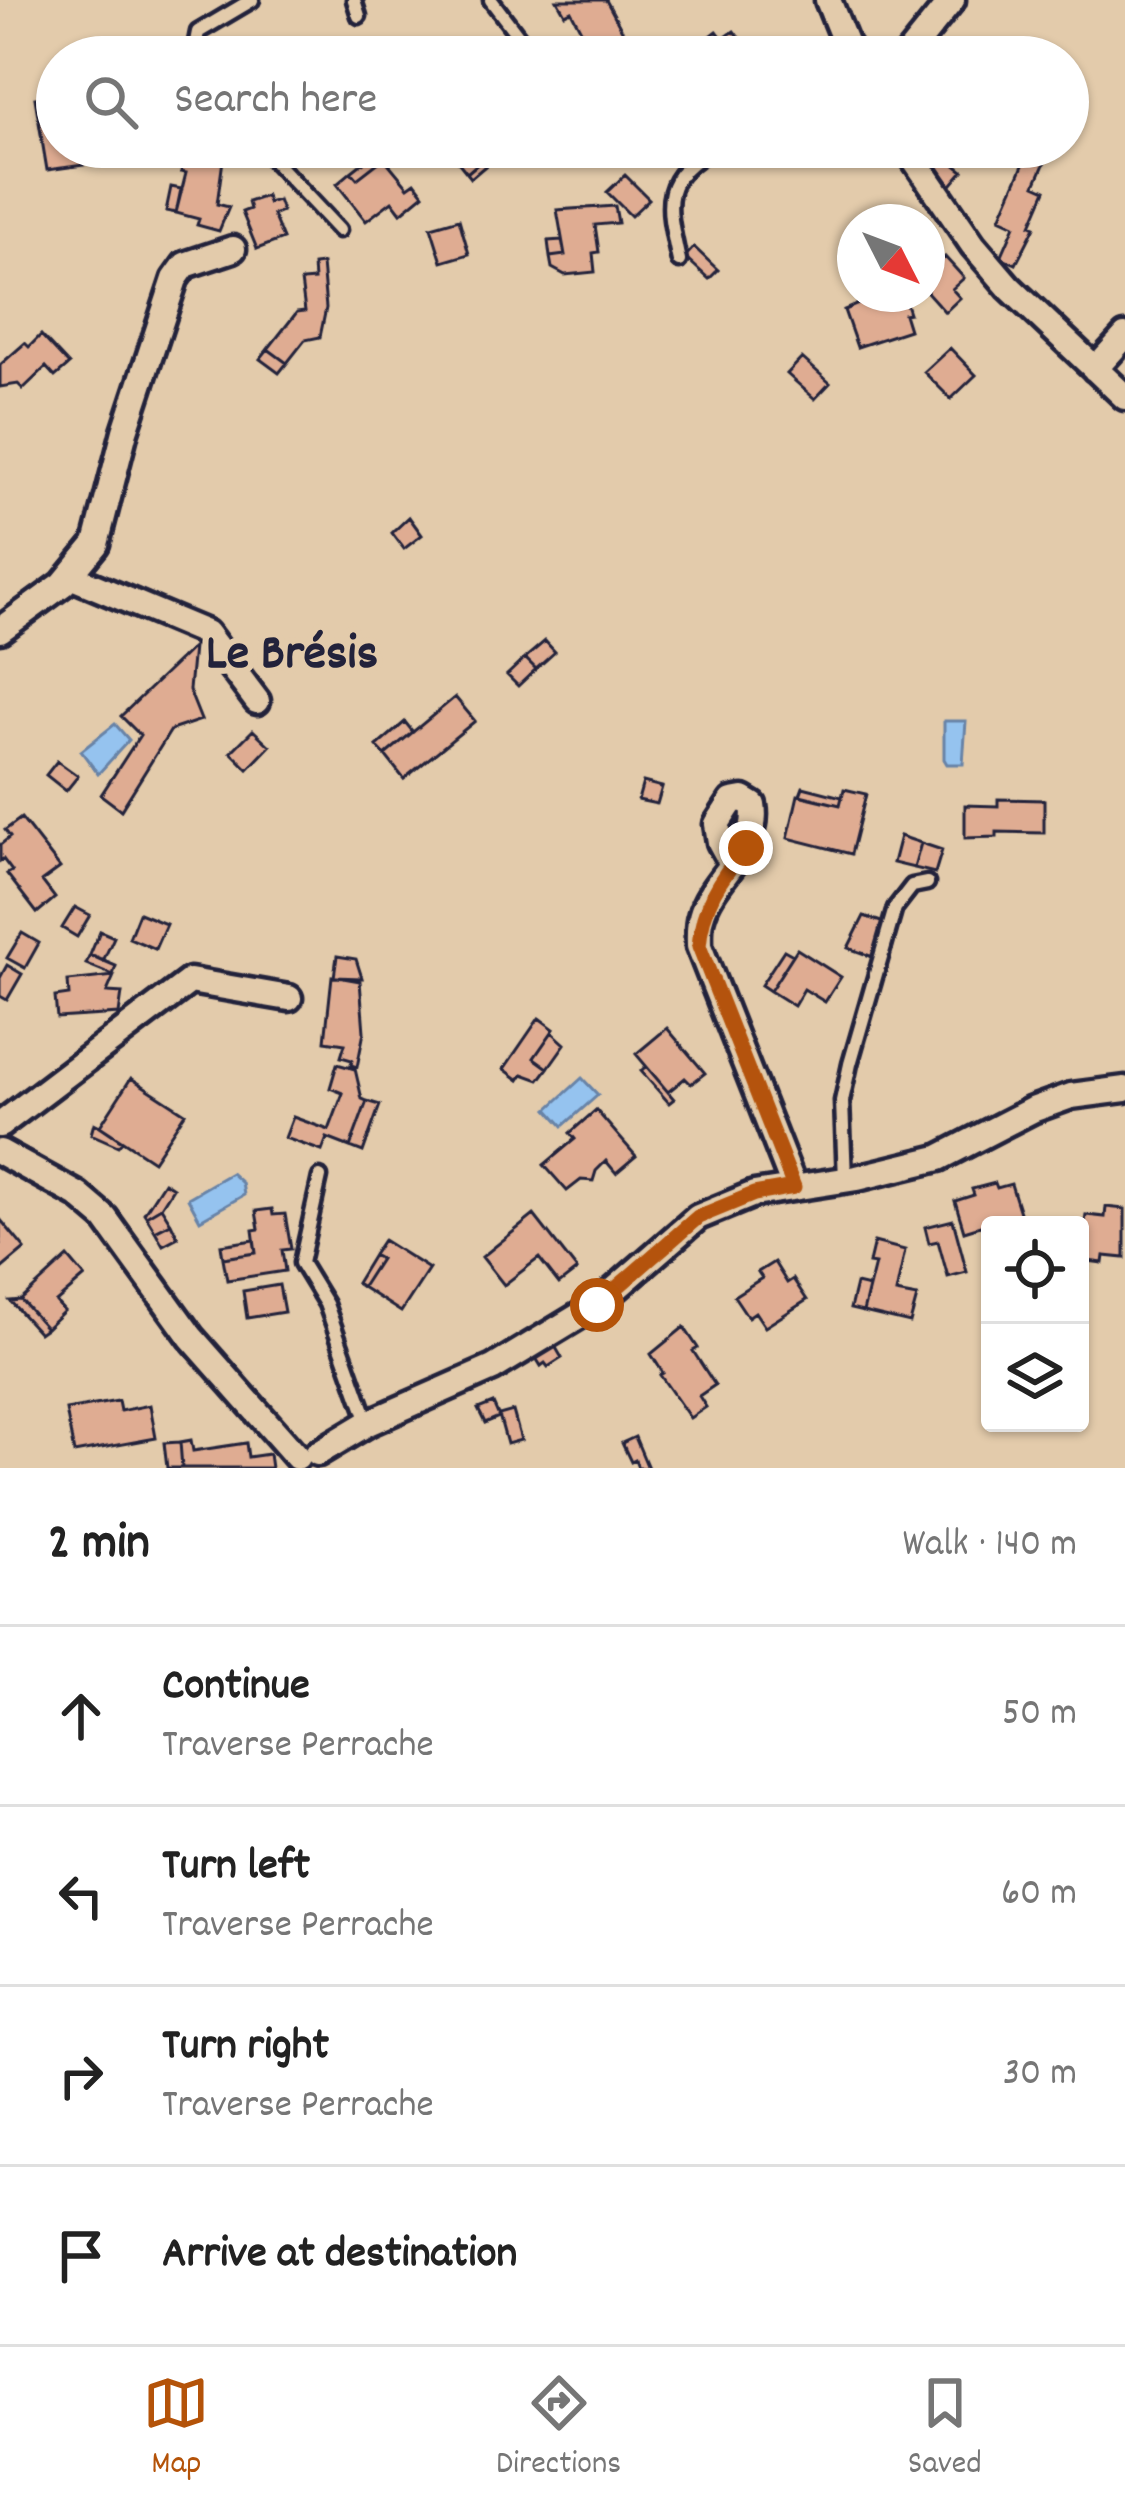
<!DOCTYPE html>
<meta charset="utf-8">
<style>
:root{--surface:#fff;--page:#f2f2f2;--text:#222;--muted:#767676;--line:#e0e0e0;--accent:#b45309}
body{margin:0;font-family:Dekko,sans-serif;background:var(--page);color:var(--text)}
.controls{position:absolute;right:36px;bottom:36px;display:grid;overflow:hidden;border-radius:12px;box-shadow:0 3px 9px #0004}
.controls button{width:108px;height:108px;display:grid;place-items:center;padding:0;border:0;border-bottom:3px solid var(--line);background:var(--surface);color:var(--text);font:60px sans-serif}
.compass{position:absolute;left:837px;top:204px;width:108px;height:108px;border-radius:50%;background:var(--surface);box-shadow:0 3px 9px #0004;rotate:132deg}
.stop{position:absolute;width:36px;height:36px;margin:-27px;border:9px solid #b45309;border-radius:50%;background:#fff}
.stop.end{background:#b45309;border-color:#fff;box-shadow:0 3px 12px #0008}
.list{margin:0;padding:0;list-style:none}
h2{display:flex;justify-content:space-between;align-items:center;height:156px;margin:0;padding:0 48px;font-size:51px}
h2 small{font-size:39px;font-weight:400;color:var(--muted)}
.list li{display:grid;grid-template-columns:78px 1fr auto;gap:36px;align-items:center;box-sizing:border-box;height:180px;padding:0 48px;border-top:3px solid var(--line)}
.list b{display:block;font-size:45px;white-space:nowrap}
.list p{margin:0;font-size:39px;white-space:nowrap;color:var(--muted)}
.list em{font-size:39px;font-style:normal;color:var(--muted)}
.icon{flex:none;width:66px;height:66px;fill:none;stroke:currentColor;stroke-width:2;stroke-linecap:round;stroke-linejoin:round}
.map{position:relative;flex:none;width:1125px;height:1468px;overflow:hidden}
.search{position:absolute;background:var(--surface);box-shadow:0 3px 9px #0004;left:36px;right:36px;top:36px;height:132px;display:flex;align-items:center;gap:30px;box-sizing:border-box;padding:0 42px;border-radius:66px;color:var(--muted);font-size:45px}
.sheet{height:876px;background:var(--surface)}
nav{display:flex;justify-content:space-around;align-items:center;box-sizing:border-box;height:168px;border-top:3px solid var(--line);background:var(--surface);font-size:33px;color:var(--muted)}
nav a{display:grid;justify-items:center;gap:6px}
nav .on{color:var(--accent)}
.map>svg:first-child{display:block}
</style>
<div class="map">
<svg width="1125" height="1468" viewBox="0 0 1125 1468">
<rect width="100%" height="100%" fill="#e3cbab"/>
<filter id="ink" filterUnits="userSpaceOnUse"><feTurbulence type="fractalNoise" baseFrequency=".00833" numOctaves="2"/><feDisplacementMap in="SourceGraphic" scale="24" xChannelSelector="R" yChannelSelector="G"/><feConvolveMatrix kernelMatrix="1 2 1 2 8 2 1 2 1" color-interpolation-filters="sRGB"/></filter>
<g filter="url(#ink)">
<path fill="#95c3ef" stroke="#6783a7" stroke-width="3" d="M944,721H966L963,764H947L944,759Z
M115,724L129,740L98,774L81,751Z
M582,1078L598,1095L563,1126L548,1109Z
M231,1173L242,1183L244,1195L200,1220L188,1198Z"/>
<path fill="#dfac92" stroke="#22223b" stroke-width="3" d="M557,0H606L628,41L595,57L571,11L565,14Z
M717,31L723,39L734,31L754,57H683Z
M587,43L595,57H565L564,55Z
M57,95V147L105,150L82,153L84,165L47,170L35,98Z
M446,147H497L467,173Z
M379,150L384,158L357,179L351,172Z
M185,151L223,160L217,204L229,207L219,231L197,225L199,219L176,213L186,173L181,172Z
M493,151L497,156L471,178L467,173Z
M1028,154L1045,162L1035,185L1046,190L1031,225L1035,227L1016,264L1001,257L1015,225L1000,218Z
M943,155L963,171L947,190L931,170Z
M384,158L408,187L415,182L424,194L401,213L392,201L366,221L337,184L351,172L357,179Z
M625,175L649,199L631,216L607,192Z
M171,187L181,189L176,213L166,211Z
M266,196L268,203L278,200L282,211L273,215L283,239L257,249L242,212L250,209L248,202Z
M615,206L618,223L595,225L599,252L593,253L595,272L565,275L552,268L550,257L565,255L557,210Z
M459,219L469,254L442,262L431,227Z
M562,240L565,255L550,257L548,241Z
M694,247L718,270L709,279L685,257Z
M945,257L964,278L952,289L960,298L945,312L927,292V274Z
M322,264L326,308L320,337L305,340L287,363L268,349L297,312L305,311L301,281L314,280L313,265Z
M882,294H903L909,313L904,314L909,330L857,347L844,310Z
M41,335L69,365L55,377L46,367L23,389L18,384L0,387V365L25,343L29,347Z
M950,348L976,375L951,399L924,372Z
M268,349L287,363L279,373L260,359Z
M802,358L830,383L815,399L787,374Z
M409,517L422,535L404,549L392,533Z
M545,641L555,652L536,669L525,658Z
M193,647L189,690L201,720L171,730L121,810L101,795L140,735L121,716Z
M525,658L536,669L518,686L507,675Z
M455,697L475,721L404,779L385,755Z
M405,722L413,732L385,755L377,746Z
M253,730L270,746L248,769L231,752Z
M57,761L78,776L66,791L46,775Z
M643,782L662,787L657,804L638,800Z
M803,787L842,797L840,805L800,795Z
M844,789L866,794L851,854L788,838L798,795L840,805Z
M998,799L1044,800V833L997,832V837L965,838V805L998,806Z
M21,818L60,868L42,881L55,898L37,913L7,874L12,871L3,859L0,861V845L10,837L5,830Z
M900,836L921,843L914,868L893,863Z
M921,843L942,850L935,873L914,868Z
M75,907L90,915L77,937L62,928Z
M139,913L166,924L155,949L129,938Z
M864,916L884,923L873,957L848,948Z
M100,931L114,937L103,961L90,955Z
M22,933L39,943L25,968L7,958Z
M797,949L841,977L825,1002L804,989L794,1006L770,991Z
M784,950L793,955L770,991L761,985Z
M90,955L116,966L113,975L86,964Z
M337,956L356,959L362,978L334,977Z
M7,965L22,974L7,1000L0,996V978Z
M114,976L107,992L122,993L119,1014L57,1018L55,997L69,995L68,981Z
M332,976L360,981L364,1032L357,1067L351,1065L352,1060L341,1057L345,1044L325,1041Z
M539,1018L554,1029L534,1058L548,1068L539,1080L523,1074L519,1080L504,1069Z
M667,1028L705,1073L691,1084L685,1078L668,1092L636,1054Z
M552,1032L565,1044L548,1068L534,1058Z
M337,1064L355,1069L362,1099L367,1101L350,1147L327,1138L322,1151L285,1138L293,1117L329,1130L343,1093L330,1088Z
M646,1066L674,1099L669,1103L641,1071Z
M131,1078L185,1113L153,1161L100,1126Z
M367,1101L380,1105L363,1152L350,1147Z
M596,1110L636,1156L616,1173L606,1161L596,1171L593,1181L581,1180L567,1191L544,1165L575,1139L570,1133Z
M94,1123L100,1126L122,1141L118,1146L91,1134Z
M164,1182L173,1188L161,1207L146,1216L144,1213Z
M995,1183L997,1188L1011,1184L1022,1219L1005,1224L1003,1219L964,1231L955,1201L974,1195L972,1189Z
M161,1207L171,1223L155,1231L146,1216Z
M1106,1207L1125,1209V1258L1104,1256L1103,1263L1080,1260L1086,1215L1105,1217Z
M272,1209L273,1215L285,1214L291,1249L282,1250L285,1271L227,1280L223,1258L256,1253L253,1230L259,1229L256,1211Z
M534,1215L577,1270L559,1284L539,1258L504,1285L482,1257Z
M0,1219L25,1249L0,1270Z
M953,1220L967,1272L948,1277L938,1241L929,1243L925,1227Z
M171,1223L178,1237L163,1245L155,1231Z
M254,1240L256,1253L223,1258L221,1245Z
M383,1240L429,1269L401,1312L362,1287L380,1259L373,1255Z
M874,1242L905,1250L896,1293L917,1297L910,1323L863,1312L875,1264L869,1263Z
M373,1255L380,1259L362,1287L356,1283Z
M68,1257L85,1277L56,1302L64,1311L46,1328L21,1300Z
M774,1262L787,1283L793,1279L807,1300L765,1327L755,1312L748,1317L734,1296L762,1278L758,1272Z
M856,1284L869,1287L863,1312L850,1309Z
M279,1285L284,1312L247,1318L243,1291Z
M21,1300L46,1328L39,1333L10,1301Z
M684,1327L698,1348L693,1351L715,1385L699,1396L706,1407L690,1418L660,1375L663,1373L651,1354Z
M555,1346L562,1358L548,1367L545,1363L541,1366L536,1358Z
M118,1401L120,1411L150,1405L156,1438L74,1453L66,1410Z
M493,1403L499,1417L485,1423L478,1409Z
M513,1411L521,1440L507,1444L499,1415Z
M635,1437L648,1468H638L635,1460L631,1462L622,1443Z
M191,1440L193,1451L246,1443L248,1457L269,1454L271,1468H182L180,1442Z
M180,1442L182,1468H167L164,1443Z"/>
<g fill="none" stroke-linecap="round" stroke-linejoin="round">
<g stroke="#22223b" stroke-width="21">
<path id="lane" d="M354,0L359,16
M491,0L534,57
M193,57L198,32L252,0
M261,147L339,230
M679,261C667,204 658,179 716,147
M320,1177L301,1263L326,1304L368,1422
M845,1180L842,1101L850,1064L895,908L912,886L927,883"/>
</g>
<g stroke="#22223b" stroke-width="33">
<path id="street" d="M828,0L851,57
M906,57L952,0
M906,147L973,245L1009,287L1125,397
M1095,369L1125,336
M70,576L206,633L257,701
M0,630L63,584L96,544L125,431L175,279L185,265L233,249
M732,864L720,842L717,824L732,801L743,799L753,805C761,851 712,875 701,917C698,926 699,937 699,946L794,1187
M0,1125L190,981L289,998
M0,1152L78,1195L105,1218L191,1337L297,1457
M318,1453L368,1423L493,1368L597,1305L698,1217L754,1194L857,1178L939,1158L1032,1110L1071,1096L1125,1089"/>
</g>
<use href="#lane" stroke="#e3cbab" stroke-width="12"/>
<use href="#street" stroke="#e3cbab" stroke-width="24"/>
</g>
</g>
<g fill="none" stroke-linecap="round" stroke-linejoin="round" filter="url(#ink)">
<path stroke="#b45309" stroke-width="15" d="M597,1305L698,1217L754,1194L794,1187L699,946C702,905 720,878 746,848"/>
</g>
<g text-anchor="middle" stroke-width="12" stroke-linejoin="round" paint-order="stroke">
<g font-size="51" font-weight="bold" fill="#22223b" stroke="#e3cbab">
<text x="292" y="667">Le Brésis</text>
</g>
</g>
</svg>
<div class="controls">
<button><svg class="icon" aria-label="locate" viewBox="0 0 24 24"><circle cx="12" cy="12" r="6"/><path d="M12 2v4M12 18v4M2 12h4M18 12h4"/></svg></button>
<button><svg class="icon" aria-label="layers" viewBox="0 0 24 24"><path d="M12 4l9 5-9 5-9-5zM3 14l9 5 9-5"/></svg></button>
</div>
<svg class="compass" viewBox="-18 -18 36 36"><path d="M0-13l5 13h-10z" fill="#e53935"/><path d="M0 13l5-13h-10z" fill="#767676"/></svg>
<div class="stop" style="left:597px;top:1305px"></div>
<div class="stop end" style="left:746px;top:848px"></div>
<div class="search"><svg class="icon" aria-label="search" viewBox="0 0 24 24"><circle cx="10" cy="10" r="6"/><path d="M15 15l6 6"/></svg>Search here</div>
</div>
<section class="sheet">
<h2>2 min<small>Walk · 140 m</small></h2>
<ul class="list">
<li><svg class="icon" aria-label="ahead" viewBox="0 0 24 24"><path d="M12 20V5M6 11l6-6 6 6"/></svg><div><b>Continue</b><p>Traverse Perrache</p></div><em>50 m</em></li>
<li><svg class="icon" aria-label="left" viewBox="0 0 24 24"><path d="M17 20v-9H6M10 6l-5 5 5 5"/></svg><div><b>Turn left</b><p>Traverse Perrache</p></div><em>60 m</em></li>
<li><svg class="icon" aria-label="right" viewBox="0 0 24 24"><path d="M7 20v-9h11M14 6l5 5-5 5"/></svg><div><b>Turn right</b><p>Traverse Perrache</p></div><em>30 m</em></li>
<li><svg class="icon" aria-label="arrive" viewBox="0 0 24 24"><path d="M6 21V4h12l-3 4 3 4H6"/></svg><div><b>Arrive at destination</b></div></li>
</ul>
</section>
<nav>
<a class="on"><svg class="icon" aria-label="map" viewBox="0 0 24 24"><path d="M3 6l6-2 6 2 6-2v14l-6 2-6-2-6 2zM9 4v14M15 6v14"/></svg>Map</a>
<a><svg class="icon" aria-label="directions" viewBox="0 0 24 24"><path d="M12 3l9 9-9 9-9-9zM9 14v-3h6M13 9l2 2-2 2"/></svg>Directions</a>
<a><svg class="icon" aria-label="saved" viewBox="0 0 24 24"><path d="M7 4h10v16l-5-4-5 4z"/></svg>Saved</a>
</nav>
